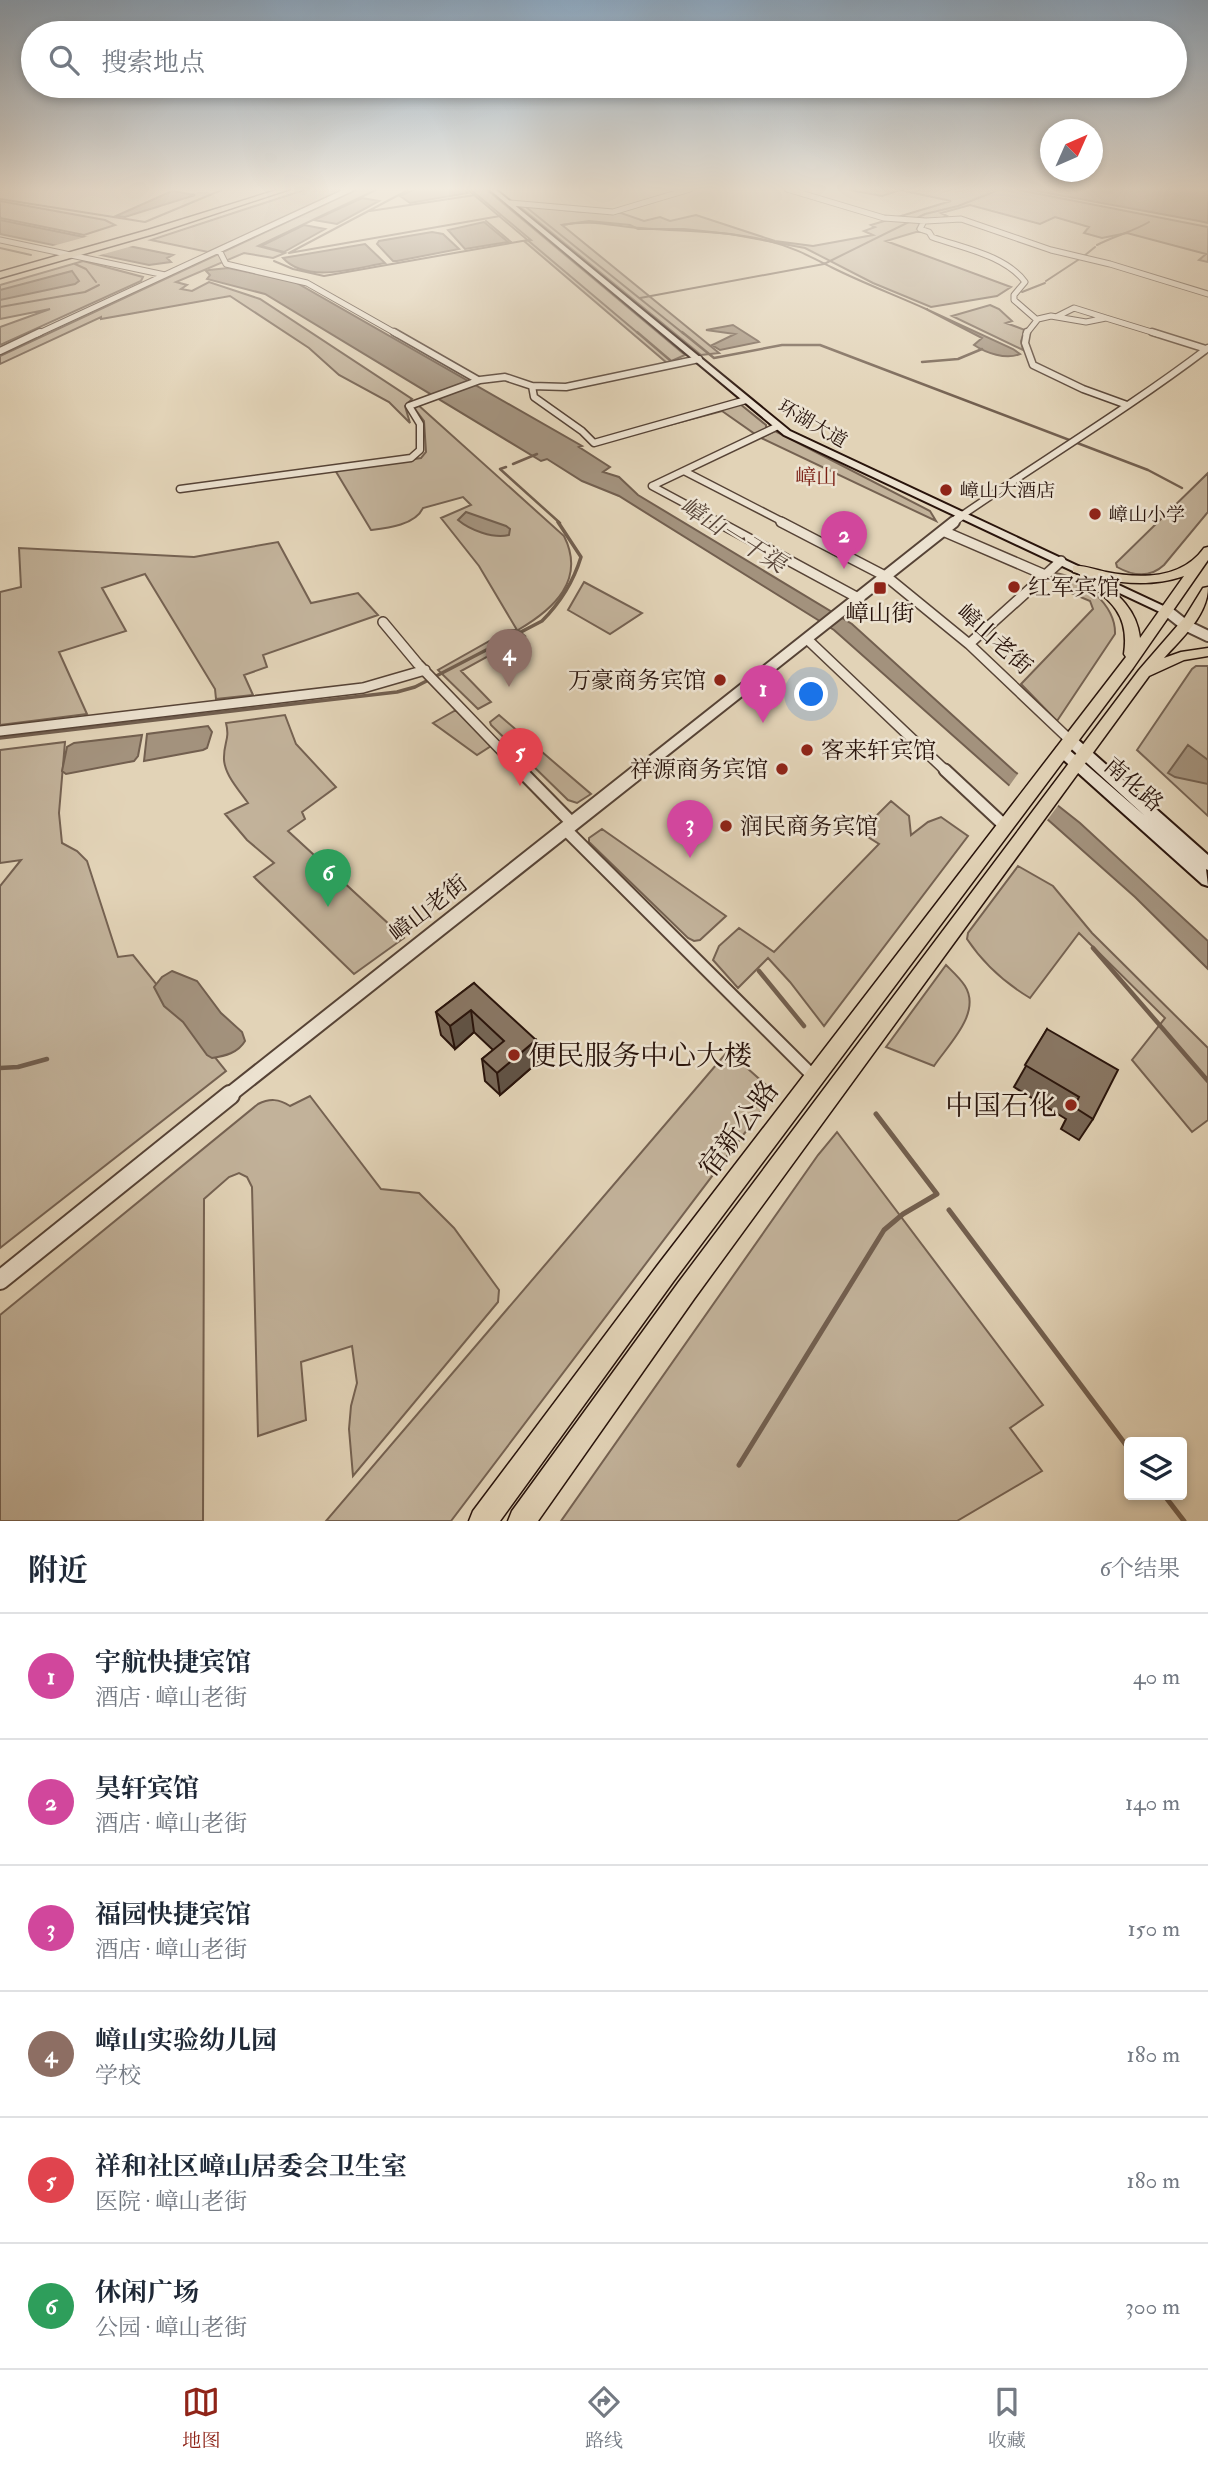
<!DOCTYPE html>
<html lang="zh">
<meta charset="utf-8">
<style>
:root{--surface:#fff;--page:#f2f2f3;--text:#1f2937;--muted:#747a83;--line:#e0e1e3;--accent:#8f2418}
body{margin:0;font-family:"IM FELL Double Pica","Noto Serif SC",serif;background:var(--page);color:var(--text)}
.controls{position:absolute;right:21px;bottom:21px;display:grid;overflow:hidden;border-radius:7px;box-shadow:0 4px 10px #0003}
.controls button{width:63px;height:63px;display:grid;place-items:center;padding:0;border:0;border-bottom:2px solid var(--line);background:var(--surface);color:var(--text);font:35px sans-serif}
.compass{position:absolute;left:1040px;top:119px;width:63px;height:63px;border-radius:50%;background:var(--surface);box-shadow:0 4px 10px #0003;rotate:45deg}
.you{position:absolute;left:812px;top:695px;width:24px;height:24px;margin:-18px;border:5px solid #fff;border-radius:50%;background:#1a73e8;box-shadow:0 0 0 10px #1a73e833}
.badge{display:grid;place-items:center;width:46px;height:46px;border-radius:50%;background:var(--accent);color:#fff;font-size:23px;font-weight:700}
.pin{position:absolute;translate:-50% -58px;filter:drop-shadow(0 2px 4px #0008)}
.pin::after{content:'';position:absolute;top:37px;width:24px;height:21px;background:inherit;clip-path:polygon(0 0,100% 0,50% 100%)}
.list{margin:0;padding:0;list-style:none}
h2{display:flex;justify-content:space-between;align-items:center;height:91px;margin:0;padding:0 28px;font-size:30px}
h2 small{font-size:23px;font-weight:400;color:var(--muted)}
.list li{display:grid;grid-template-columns:46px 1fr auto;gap:21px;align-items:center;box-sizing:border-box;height:126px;padding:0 28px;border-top:2px solid var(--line)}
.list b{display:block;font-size:26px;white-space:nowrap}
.list p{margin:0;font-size:23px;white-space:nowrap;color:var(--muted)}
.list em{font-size:23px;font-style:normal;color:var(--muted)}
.icon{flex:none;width:38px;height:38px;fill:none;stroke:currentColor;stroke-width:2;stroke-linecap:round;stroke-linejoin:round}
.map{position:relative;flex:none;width:1208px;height:1521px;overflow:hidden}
.search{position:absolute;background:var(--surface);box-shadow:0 4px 10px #0003;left:21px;right:21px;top:21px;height:77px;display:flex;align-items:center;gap:18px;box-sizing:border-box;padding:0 24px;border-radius:38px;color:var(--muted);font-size:26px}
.sheet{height:847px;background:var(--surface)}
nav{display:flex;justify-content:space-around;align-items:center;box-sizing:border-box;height:98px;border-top:2px solid var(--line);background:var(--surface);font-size:19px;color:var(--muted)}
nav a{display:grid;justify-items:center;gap:4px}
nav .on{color:var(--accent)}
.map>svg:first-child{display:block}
</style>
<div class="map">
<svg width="1208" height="1521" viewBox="0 0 1208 1521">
<rect width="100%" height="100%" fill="#e2d3b7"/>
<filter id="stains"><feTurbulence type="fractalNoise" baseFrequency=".00286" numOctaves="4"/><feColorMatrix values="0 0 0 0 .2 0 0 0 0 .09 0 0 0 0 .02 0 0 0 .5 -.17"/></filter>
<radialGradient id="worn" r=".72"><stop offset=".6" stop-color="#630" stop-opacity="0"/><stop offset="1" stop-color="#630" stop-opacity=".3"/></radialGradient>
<path fill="#c2b29a" stroke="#756252" stroke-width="2" d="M307,189H344L208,252L151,240Z
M358,189H378L258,246L285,253L273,258L244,253L176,282L187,285L181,289L192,291L209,282L260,299L412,399L405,406L410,423L389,402L339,375L309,348L230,296L101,319V317L0,364V356Z
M470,189H486L685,355L667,363L524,241L531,240Z
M844,189H1013L1208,227V262L1199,260L1206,254L1127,233L1102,238L1084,233L1089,227L1055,217L1040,224L970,205L941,213L947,216L934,222H921L917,229L926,232H916L886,241L1011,287L997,296L931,307L873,283L805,248L730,234L684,229H638L630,225L589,221L562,225L719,353L701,355L518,205L582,212H618L644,221L660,217L670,221L696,215L775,241L813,246L873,235L864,231L875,227L871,225L951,201L900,190L882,196Z
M0,201L105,220L115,225L84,235L0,218Z
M83,261L143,277L141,281L0,345V327L50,309L0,319V285Z
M990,305L999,309L1012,321L1006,323L1025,330L1021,341L1023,350L952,316Z
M417,404L564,536C586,580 554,609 518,630L525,636L461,671L491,702L478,709L438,670L509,630H517L479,566L441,518L471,505L463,497L423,508C415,525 388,528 371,530L335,470L421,458L426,452L424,421L415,409Z
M740,404L766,425V429L755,434L722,411L658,428Z
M775,431L930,511L936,521L761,438Z
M1208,473V512L1164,565C1150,578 1133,576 1117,567L1116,563Z
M278,542L311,603L358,593L378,615L263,655L267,667L244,675L253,695L216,699L215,689L145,574L102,588L126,631L59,652L87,714L0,725V592L21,587L19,548L194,557Z
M1055,573C1082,577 1116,605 1115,634L1057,721L1021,684L1093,609L1090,601L1064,590L1068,585L1050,578Z
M584,582L642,613L610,634L568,610Z
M1196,666H1208V816L1137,750L1192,669Z
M456,710L491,746L477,755L433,723Z
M285,715L296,744L336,787L302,812L305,819L288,831L404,938L354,974L254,877L274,863L247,840L225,814L248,803C239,790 223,773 224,757C224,742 230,739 226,723Z
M499,715L591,794L577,803L568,800L491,725L490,722Z
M65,742L59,813L62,843L77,851L87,861L118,957L133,955L226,1071L0,1248V886L21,860L0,863V750Z
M891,801L909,816L911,835L928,822L941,817L968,836L824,1026L790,982L768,958L738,988L713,960L719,946L739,928L774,952L879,844L860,832Z
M602,829L726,916L700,940L694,941L688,938L589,842V838Z
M1018,866L1053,886L1092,933L1208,1048V1120L1192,1132L1132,1060L1165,1018L1079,933L1030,998C1005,983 983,963 967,939L968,933Z
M946,965C952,971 960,978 965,986C982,1013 948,1045 934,1066L886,1047Z
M728,1051L775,1093L451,1521H326Z
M310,1096L381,1189L419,1193L454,1228L499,1290L498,1302L353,1476L349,1429L351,1406L357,1383L352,1346L301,1362L306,1420L258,1436L252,1187L247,1177L239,1173L229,1177L204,1199L203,1521H0V1315L258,1104C270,1098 279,1099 290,1106Z
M837,1132L1043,1405L1010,1428L1042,1471L957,1521H561L818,1155Z"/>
<path fill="#a3927d" stroke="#725f4f" stroke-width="2" d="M415,189H463L468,193L410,203L400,196Z
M1026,189H1208V223L1199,221Z
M172,191L195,195L125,217L116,216Z
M362,198L379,201L337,224L314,220Z
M0,220L173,255L167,258L171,262L149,265L0,234Z
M484,222L508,242L465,249L448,230Z
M304,225L325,229L284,252L261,246Z
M432,232L443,234L459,249L397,261H393L377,244L379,241Z
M365,244L385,263C355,268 307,284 283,258Z
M228,268L295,282L582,446L579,447L610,467L603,472L619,477L638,495L852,624L1014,771L1080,823L1208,941V969L1135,897L834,630L619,496L582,481L547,459L541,461L265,294L207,279L210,275L206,271L209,270Z
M72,271L79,281L75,284L0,300V290Z
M926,309L1013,349L1020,354C1006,360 986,353 974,345L982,338Z
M733,325L758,341L759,342L720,350L712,345L735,334L706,330Z
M466,512L506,526L510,529L509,535C493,539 470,530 458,520Z
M208,726L212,732L207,748L203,750L144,761L147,734Z
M142,735L138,756L134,761L66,774L62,771L67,747L74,743Z
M1188,745L1208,760V784L1175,777L1168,773Z
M172,971L197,981L221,1013L242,1032L245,1041C238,1053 225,1056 212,1058L207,1055L183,1022L164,1006L154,987L162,977Z"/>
<path fill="#e2d3b7" d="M93,235L136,245L93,257L49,247Z
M1020,771L1060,803L1045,823L1007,789Z"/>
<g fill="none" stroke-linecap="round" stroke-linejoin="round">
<path stroke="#725f4f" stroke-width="2" d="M410,189L289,253L500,216
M467,189L639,334
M0,199L145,222L224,189
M526,207L684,334
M370,211L475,195
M486,221L511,242
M562,225C590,219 613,226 641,228C685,232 725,230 769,241C793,247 811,257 833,268C863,283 895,295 926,309
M1097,245C1114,236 1132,232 1149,222
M0,248L31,255
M1084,256L1095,247
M274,261L293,269L324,276L528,240
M75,264L86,269L96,282
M1046,281L1081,258
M1022,292L1045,283
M640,298L824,264L925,214L958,206L1001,189
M0,307L85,292L99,285"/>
<path stroke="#725f4f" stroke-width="2.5" d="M637,332L671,361
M682,332L714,358L782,345H820L1148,470L1182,488
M922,362L958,359L982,349
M513,464L537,454
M506,467L500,469L560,523"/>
<path stroke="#725f4f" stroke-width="3.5" d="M0,738L397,692L415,687L542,621C561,602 573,583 581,557L558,522"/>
<path stroke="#725f4f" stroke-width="4.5" d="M1093,948L1208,1081
M759,971L804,1026
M0,1068L18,1067L47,1059"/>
<path stroke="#725f4f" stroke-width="5" d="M949,1210L1129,1449
M739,1465L884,1230L903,1214L937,1194L876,1114
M1164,1495L1184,1521"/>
<g stroke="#564336" stroke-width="7">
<path id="minor-far3" d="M787,189L884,218L926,221L961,219L1051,250L1110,264L1208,294
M510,203L613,212L690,189
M924,221L920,229L929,232L932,237C962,248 1005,255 1025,282L1014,295V300L1037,320
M0,240L165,275
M219,250L226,264L307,283L397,334
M1058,316L1074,308L1106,318
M37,334L351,189
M1026,334L1038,319L1051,316L1086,322L1106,318L1158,334"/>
</g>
<g stroke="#564336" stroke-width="9">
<path id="minor-far2" d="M394,332L478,380
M1027,332L1025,343L1033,365L1083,389L1127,405
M1152,332L1206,349
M0,351L40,332
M532,386L534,397L582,431L594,443L746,400
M684,471L785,523
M652,486L721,523
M652,486L778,426
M180,489L411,458L420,450V424L409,406L480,380L505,377L532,386L566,387L699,359
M961,516C1043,460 1129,408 1208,348"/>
</g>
<g stroke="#564336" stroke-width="12">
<path id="minor-far1" d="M718,522L860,599
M781,522L887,577L969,644L1070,740
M943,531L1045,575
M383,622L418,664L522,772
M808,640L947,772
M969,644L1061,561
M0,731L363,688L425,670"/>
</g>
<g stroke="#564336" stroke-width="15">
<path id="minor" d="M520,770L572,823
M945,770L1005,826
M565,829L814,1077"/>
</g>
<g stroke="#564336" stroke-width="10">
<path id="tertiary-far3" d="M952,523L961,516"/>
</g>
<g stroke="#564336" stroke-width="14">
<path id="tertiary-far2" d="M1166,610L1185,625L1208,636
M638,772L954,522"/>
</g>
<g stroke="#564336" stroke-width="18">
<path id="tertiary-far1" d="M228,1096L640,770"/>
</g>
<g stroke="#564336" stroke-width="22">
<path id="tertiary" d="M0,1280L230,1095"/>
</g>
<g stroke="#28130b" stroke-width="4">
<path id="secondary" d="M489,189H495L790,431L1172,610L1166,614L1162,613L784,435Z
M1070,735L1075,737L1208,855V870L1206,869L1208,886L1202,884L1057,754L1055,751L1057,748H1067L1145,816L1065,743L1063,740L1065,737Z"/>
</g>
<g stroke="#28130b" stroke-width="3">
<path id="primary" d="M280,189H290L154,234L0,278V272L148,230Z"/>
</g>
<g stroke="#28130b" stroke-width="3">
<path id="trunk" d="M1208,547V560L1133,668L673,1282L500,1521H469L473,1511L657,1266L1126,657L1124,654C1130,613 1110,600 1080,578V573L1073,572V566C1084,565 1096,570 1106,572C1141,579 1182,579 1204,548ZM1184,576L1140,638C1137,610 1118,594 1097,578C1127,584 1154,586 1184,576Z
M1208,587C1208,615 1182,638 1164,658L1181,652L1208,648V656L1184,660L1149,676L694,1299L538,1521H508L512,1511L678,1283L1139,670L1185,617L1203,588Z"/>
</g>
<use href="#minor-far3" stroke="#ece2d0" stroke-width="5"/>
<use href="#minor-far2" stroke="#ece2d0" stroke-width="6"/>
<use href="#minor-far1" stroke="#ece2d0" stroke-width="9"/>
<use href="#minor" stroke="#ece2d0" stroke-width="11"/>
<use href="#tertiary-far3" stroke="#ece2d0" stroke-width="8"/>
<use href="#tertiary-far2" stroke="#ece2d0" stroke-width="10"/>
<use href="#tertiary-far1" stroke="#ece2d0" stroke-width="14"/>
<use href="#tertiary" stroke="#ece2d0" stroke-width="18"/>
<use href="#secondary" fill="#ece2d0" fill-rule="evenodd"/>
<use href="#primary" fill="#e2d3b7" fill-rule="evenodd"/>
<use href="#trunk" fill="#e2d3b7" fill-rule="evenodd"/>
</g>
<path fill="#766656" stroke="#28130b" stroke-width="2" d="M474,983L538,1062L500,1095L485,1081L482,1059L493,1050L474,1032L455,1049L441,1035L436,1012Z
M1047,1029L1093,1119L1079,1140L1061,1129L1066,1119L1014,1087Z"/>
<path fill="#605346" stroke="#28130b" stroke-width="2" d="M471,1010L474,1032L455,1049L450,1026Z
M536,1040L538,1062L500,1095L497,1073Z"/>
<path fill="#897764" stroke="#28130b" stroke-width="2" d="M474,983L536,1040L497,1073L482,1059L504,1041L471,1010L450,1026L436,1012Z
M1047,1029L1118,1070L1093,1119L1074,1107L1079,1097L1025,1065Z"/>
<linearGradient id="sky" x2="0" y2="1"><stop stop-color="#8ca6bd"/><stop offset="0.47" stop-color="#f2ebdf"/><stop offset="1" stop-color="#f2ebdf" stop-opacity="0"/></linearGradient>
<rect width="1208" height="402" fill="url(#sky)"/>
<g fill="#8f2418" stroke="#ece2d0" stroke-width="2.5">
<circle cx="946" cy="490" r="7"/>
<circle cx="1095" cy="514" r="7"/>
<circle cx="1014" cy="587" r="7"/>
<rect x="873" y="581" width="14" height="14" rx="3.5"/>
<circle cx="720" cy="680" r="7"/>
<circle cx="807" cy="750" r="7"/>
<circle cx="782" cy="769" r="7"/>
<circle cx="726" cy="826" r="7"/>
<circle cx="514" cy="1055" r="7"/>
<circle cx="1071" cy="1105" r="7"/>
</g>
<g text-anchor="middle" stroke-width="5" stroke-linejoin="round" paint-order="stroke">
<g font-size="19" fill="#28130b" stroke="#ece2d0">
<text transform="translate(813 423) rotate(30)" y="7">环湖大道</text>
</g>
<g font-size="19" fill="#28130b" stroke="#ece2d0" text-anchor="start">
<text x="960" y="497">嶂山大酒店</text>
<text x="1109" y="521">嶂山小学</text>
</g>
<g font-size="21" fill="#7a1f14" stroke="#ece2d0">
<text x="816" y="484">嶂山</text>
</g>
<g font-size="23" fill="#28130b" stroke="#ece2d0" text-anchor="start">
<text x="1028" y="595">红军宾馆</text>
<text x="880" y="621" text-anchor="middle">嶂山街</text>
<text x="706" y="688" text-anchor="end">万豪商务宾馆</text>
<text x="821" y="758">客来轩宾馆</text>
<text x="768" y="777" text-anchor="end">祥源商务宾馆</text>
<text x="740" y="834">润民商务宾馆</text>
</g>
<g font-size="23" fill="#28130b" stroke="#ece2d0">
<text transform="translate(995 639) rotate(42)" y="8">嶂山老街</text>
<text transform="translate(1134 784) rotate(41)" y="8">南化路</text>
<text transform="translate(428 908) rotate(-38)" y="8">嶂山老街</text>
</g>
<g font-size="24" font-style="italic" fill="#594639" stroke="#ece2d0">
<text transform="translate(733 535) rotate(32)" y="8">嶂山一干渠</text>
</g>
<g font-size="28" fill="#28130b" stroke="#ece2d0" text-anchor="start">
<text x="528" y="1065">便民服务中心大楼</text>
<text x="1057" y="1115" text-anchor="end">中国石化</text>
</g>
<g font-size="28" fill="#28130b" stroke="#ece2d0">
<text transform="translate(738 1128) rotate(-53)" y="10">宿新公路</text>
</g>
</g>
<rect width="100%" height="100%" filter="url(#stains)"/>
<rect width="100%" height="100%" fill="url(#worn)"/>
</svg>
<div class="controls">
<button><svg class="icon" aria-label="layers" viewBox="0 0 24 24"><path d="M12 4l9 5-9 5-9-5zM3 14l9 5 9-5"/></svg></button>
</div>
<svg class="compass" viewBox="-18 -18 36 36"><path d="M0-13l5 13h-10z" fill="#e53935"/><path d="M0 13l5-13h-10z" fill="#747a83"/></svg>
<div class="you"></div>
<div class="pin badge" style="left:763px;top:723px;background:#d1479c">1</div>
<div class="pin badge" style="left:844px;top:569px;background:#d1479c">2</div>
<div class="pin badge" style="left:690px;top:858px;background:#d1479c">3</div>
<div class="pin badge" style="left:509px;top:687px;background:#8d6e63">4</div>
<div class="pin badge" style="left:520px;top:786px;background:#e0444e">5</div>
<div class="pin badge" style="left:328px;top:907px;background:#2e9e5b">6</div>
<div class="search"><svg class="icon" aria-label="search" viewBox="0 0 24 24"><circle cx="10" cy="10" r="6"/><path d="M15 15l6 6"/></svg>搜索地点</div>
</div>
<section class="sheet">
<h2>附近<small>6个结果</small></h2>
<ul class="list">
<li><span class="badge" style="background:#d1479c">1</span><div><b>宇航快捷宾馆</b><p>酒店 · 嶂山老街</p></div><em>40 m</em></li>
<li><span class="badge" style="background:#d1479c">2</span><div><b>昊轩宾馆</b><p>酒店 · 嶂山老街</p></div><em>140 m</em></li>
<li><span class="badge" style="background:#d1479c">3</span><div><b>福园快捷宾馆</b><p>酒店 · 嶂山老街</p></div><em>150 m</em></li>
<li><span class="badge" style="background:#8d6e63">4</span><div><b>嶂山实验幼儿园</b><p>学校</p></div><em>180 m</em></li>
<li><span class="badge" style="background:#e0444e">5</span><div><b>祥和社区嶂山居委会卫生室</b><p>医院 · 嶂山老街</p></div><em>180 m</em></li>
<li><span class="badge" style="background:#2e9e5b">6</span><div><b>休闲广场</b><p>公园 · 嶂山老街</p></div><em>300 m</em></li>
</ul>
</section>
<nav>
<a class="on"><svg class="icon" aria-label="map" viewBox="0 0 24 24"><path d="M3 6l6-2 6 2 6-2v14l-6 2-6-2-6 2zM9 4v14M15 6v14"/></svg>地图</a>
<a><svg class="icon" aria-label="directions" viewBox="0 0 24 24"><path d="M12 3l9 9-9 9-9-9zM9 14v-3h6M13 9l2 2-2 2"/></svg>路线</a>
<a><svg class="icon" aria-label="saved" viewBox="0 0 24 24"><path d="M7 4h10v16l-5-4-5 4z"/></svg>收藏</a>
</nav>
